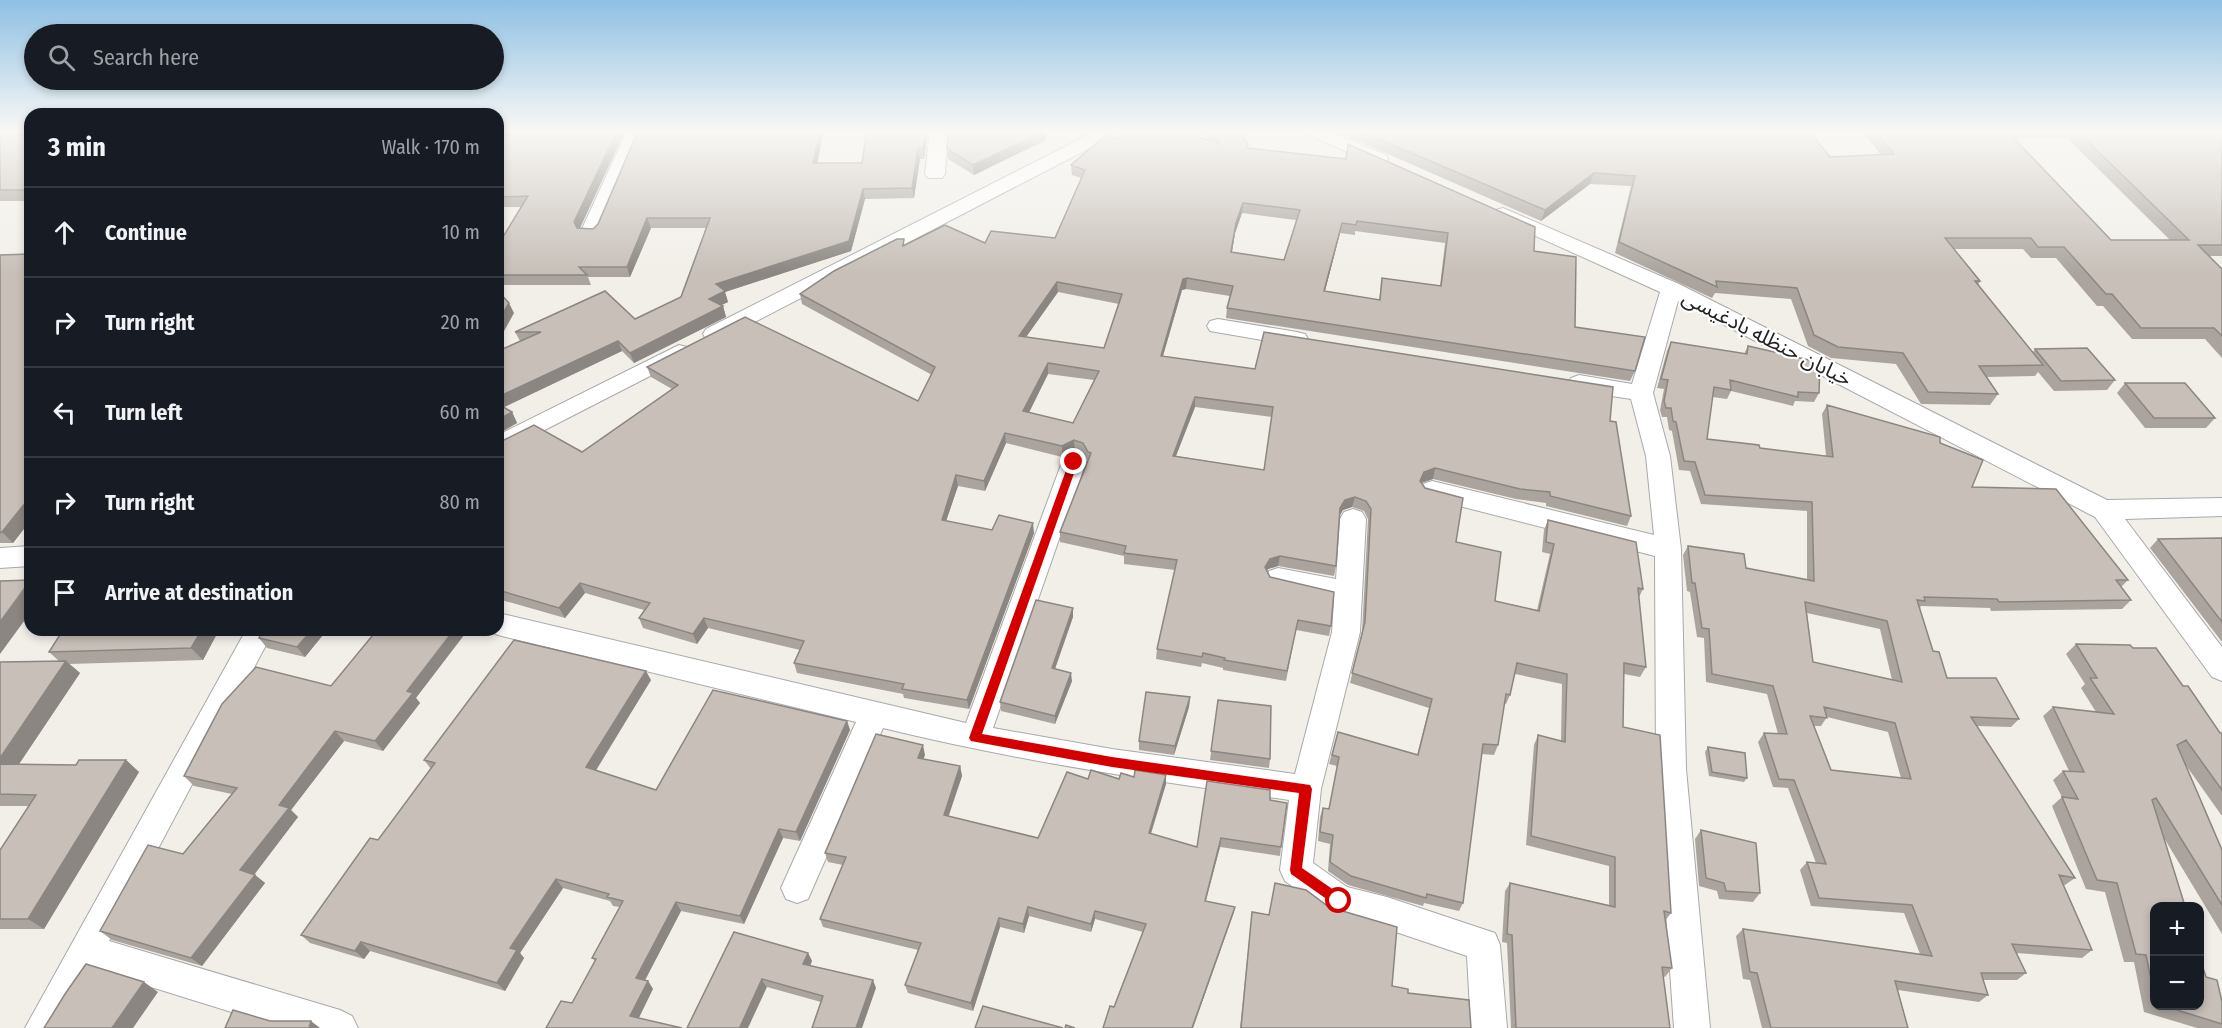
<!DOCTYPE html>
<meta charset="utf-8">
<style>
:root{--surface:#171b24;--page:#242831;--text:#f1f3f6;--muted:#9ea1a6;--line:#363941}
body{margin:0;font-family:"Fira Sans Condensed","Noto Sans Arabic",sans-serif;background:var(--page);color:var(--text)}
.controls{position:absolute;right:18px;bottom:18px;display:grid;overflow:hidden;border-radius:12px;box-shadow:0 3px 9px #0003}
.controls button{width:54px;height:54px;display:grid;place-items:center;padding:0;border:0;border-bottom:2px solid var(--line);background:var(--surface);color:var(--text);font:30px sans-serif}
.stop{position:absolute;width:18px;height:18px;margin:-14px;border:4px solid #d40000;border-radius:50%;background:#fff}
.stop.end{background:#d40000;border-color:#fff;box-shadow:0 2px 6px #0008}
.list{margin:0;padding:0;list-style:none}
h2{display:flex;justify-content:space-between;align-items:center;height:78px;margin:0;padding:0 24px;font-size:26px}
h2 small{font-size:20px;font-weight:400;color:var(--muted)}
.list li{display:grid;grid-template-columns:39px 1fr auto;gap:18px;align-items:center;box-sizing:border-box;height:90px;padding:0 24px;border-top:2px solid var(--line)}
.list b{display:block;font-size:22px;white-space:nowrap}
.list em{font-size:20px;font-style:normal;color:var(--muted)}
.icon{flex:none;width:33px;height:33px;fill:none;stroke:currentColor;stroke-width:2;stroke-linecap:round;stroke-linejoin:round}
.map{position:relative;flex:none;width:2222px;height:1028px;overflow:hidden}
.search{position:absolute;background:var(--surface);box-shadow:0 3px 9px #0003;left:24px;top:24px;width:480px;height:66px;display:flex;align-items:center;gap:15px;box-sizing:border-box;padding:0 21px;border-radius:33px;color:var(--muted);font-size:22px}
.panel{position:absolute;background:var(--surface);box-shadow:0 3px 9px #0003;left:24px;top:108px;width:480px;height:528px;border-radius:18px}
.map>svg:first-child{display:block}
</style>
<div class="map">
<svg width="2222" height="1028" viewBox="0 0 2222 1028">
<rect width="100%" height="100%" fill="#f2efe9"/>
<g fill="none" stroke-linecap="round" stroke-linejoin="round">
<g stroke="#a9a9a9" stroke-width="2">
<path id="minor" d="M627,131H645L600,233L597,237H583L580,233Z
M930,131H948L945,174L942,178H928L925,174Z
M1096,131H1118L1115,135L722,339L714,341L706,339L703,334L706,329Z
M1306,131H1329L1386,155L1388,159L1386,163H1372L1309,135Z
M1503,208L1679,284L2107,500L2222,498V516L2125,519L2222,647V681L2212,677L2095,517L1678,301L1653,393L1670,456L1681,549L1686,769L1710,1028H1674L1656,769L1655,556L1432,499L1423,496L1419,490L1423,484L1432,481L1654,535L1646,456L1631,399L1579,391L1571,388L1567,383L1571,378L1579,375L1632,384L1660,292L1496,218L1493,214L1496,210Z
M1218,319L1297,332L1305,334L1308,339L1305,344L1297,346L1210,331L1207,326L1210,321Z
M679,345L687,347L690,352L687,357L498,454V435Z
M1074,453L1083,456L1086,462L993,728L1112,749L1295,774L1332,632L1334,600L1269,585L1265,578L1269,571L1278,568L1336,579L1340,519L1344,512L1353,509L1362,512L1366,519L1360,632L1321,789L1313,863L1347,887L1387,897L1495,933L1500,945L1507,1028H1471L1467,956L1387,929L1327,912L1285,881L1280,870L1289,800C1152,781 1018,761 883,728L808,899L797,903L786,899L781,888L856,722L498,635L487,630H498V613L966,723L1062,462L1065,456Z
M30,546V566L0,568V548Z
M246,630H274L109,941L340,1010L352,1016L358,1028H283L93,969L62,1028H25Z"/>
</g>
<use href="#minor" fill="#fff" fill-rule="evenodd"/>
</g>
<path fill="#aba49e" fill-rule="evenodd" d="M0,131H30V201H0Z
M503,131H625L580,228L593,229L598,224L638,131H824L817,163H862L867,131H928L924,159H920L914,198L865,199L851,251L725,292L728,302L721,305L723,306L726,317L634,363L622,351L504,407L512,412L517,423L498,434V351L520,341L515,332L605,291L635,319L681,297L706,228H651L630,277H588L591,285H498V245L521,207H498V139Z
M948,131H1046V140L974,175L948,159L947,149Z
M1202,131H1238L1248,148L1534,251L1575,327L1635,371L1630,381L1226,318L1227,308L1230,296L1186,289L1182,290L1163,356L1610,421L1631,516L1627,526L1546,506V503L1516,499L1433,479L1421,483L1456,542L1495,601L1537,610L1550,554L1542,552L1544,530L1548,520L1643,589L1639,597L1646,667L1640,677L1624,674L1623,727L1671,913L1665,921L1672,968L1665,977L1663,976L1670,1028H1511L1507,943L1502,942L1505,891L1510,883L1609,905V866L1526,845L1534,745L1538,735L1561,741L1562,684L1515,674L1510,695L1506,704H1504L1498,745L1494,755L1482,754L1463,903L1459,911L1424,903L1423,906L1348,885L1328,871L1330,844L1318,841L1320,817L1323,808L1329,809L1337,766L1329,764L1338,732L1417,755L1429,708L1350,683L1362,632L1368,519L1364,511L1352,507L1343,510L1340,515L1336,566L1334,576L1278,566L1268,569L1267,571L1270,577L1331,626L1329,636L1296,630L1286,681L1223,670V668L1202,663L1201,667L1156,659L1157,649L1175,570L1124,564V556L1060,542V532L1088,462L1084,454L1075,451L1062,457L1006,443L985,491L958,486L946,521L992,530L1034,533L969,709L904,698L903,694L797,673L794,663L800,650L708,628L697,644L643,628L639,618L644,610L585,593L565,618L498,599V443L582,452L672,389L651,377L647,367L918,401L932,375L802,304L800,294L905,245L985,243L1055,238L1081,178L1072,175L1071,165L1118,139L1210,141ZM1242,213L1296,220L1284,260L1232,252L1235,233ZM1355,231L1445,243L1440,286L1382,278L1379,300L1325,291L1340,233L1355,235ZM1058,292L1119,304L1104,348L1026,337ZM1048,374L1094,380L1073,423L1029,413ZM1195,407L1272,417L1264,470L1176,456Z
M1350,131H1809L1830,157L1881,155L1862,131H2222V256H2209L2222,269V358L2205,339H2132L2103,306H2097L2056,258H2031L2023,249H1954L1980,281L1978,285L2033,352L2035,349L2115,380L2107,390L2054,391L2038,372L2035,376L1986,377L1998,394L1990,405L1921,404L1896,364L1831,358L1808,346L1791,299L1715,293L1712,298L1615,253L1631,186L1590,184L1541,221L1349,137ZM2014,138H2067L2170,240H2111Z
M30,254V521L13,543H0V255Z
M1671,342L1744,354L1748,346L1819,393L1814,402L1795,401L1793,406L1731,391L1727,399L1712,397L1707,439L1760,448L1826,456L1822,414L1827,405L1940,443L1972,487L2128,580L2121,587L2131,600L2122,609L1991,611L1990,608L1921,606L1920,608L1933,651L1947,678L2019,719L2011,727L1976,726L2075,878L2065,885H2063L2092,950L2082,958L2016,953L2026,973L2017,980H1983L1988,995L1979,1002L1898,990L1908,1028H1762L1750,980L1743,979L1736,936L1743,929L1920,954L1904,913L1811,906L1800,870L1807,862L1816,863L1788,788L1773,787L1758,742L1764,733L1778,734L1767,694L1706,682L1704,638L1697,637L1690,592L1687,591L1683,555L1688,546L1746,568L1807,580V511L1701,504L1690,471L1679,470L1672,431L1669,430L1667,417H1662L1660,410L1664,389L1657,388L1667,351ZM1807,613L1880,629L1892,680L1813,662ZM1827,717L1888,732L1901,778L1831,770L1814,726H1821Z
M2125,383L2215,418L2206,428H2145L2117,393Z
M2222,538V642L2150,548L2158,539Z
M1073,617L1055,669L1072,681L1055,724L1001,711L1000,702Z
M219,630L203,660L69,664L80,673L19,764L76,765L126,760L139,772L44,929H0V850L29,806H0V662L59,661L49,652Z
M327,630L305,657L267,648L259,638Z
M2076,644L2133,648L2183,686L2220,733H2222V816L2185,764L2222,850V934L2164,838L2154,906V1005H2199L2206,977L2222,1002V1028H2197L2144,1012L2134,962H2124L2105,892L2086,889L2052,806L2062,797L2053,780L2063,771H2069L2043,716L2053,707L2096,712L2081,688L2085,684L2066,654Z
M651,680L595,770L656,790L847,721L850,730L800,841L783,838L744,924L681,911L645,980L648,981L653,989L572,1003L595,961L592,958L620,907L613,906L610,901L563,888L520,953L524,958L505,991L370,951L364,959L310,943L301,935L378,840L431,769L424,760Z
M331,686L416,698L420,703L383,751L344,741L291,810L298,817L254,874L265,883L202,966L112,940L100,931L183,854L232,794L194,786L184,776Z
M1190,697L1189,707L1174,755L1139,750V741Z
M1218,700L1270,759L1269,768L1210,760Z
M1708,747L1747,778L1744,782L1709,776L1705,752Z
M925,755L923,759L960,766L962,776L948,816L1038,838L1088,779H1119L1166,775V784L1151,834L1197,847L1270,800L1281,847L1280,856L1220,847L1206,901L1235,907L1233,915L1114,1007L1143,932L1095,919L1091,932L1029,916L1024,933L1000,927L973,1011L908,993L905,985L918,950L823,927L820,919L843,865L828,862L825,853Z
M1701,830L1760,893L1753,902L1719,899L1717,891L1699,886L1695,839Z
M1252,912L1392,986L1408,993L1471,1028H1240Z
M734,932L808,953L812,961L810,966L876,988L821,1002L767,987Z"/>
<path fill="#8b8681" d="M617,131H625L578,232L574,222Z
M820,131H824L815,173L813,163Z
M926,131H928L924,159L923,149Z
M1045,131H1046V140L974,175L973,165Z
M918,149L920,159L914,198L912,188Z
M1594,173L1590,184L1541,221L1545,210Z
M863,189L865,199L851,251L725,292L728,302L712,310L709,299L716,284Z
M1243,203L1242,213L1235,233L1230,263L1236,223Z
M647,218L651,228L630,277L627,267Z
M1342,223L1340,233L1322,302L1324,291Z
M1187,278L1186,289L1182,290L1160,366L1161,356L1183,279Z
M1057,282L1058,292L1019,347V336Z
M509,303L514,313L498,342V322Z
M723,306L726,317L634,363L630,353Z
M618,341L622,351L498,410V397Z
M1048,363V374L1024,422L1023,411Z
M1195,397V407L1172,466L1173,456Z
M512,412L517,423L498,434V420Z
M1005,433L1006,443L985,491L984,481Z
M1074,440L1075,451L1062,457V446Z
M1435,468L1433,479L1421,483L1420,481L1424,472Z
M956,475L958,486L943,530L942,520Z
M30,497V521L13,543L2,532Z
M1355,497L1352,507L1343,510L1338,518L1340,508L1345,500Z
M1033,523L1034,533L969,709L967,700Z
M1280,556L1278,566L1268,569L1263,577L1265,567L1270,559Z
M30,581V613L0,654V622Z
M580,583L585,593L565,618L559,608Z
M1073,608V617L1052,677V668Z
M704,618L708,628L697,644L693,634Z
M202,630H219L203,660L191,648Z
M312,630H327L305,657L297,647Z
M454,630H468L416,698L420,703L383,751L375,741L407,691Z
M66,661L80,673L11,776L0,767V758Z
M646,671L651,680L592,777L586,767Z
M1071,673L1072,681L1055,724V716Z
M1190,697L1189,707L1174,755L1175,746Z
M847,721L850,730L800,841L796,832Z
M335,731L344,741L291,810L298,817L251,879L240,870L279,805Z
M923,745L925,755L920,767L918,758Z
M126,760L139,772L44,929L28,919Z
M960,766L962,776L946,824L944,815Z
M1166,775V784L1148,842L1149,833Z
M779,829L783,838L744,924L740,916Z
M1221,838L1220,847L1203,909L1205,901Z
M255,875L265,883L202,966L191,958Z
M556,879L563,888L520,953L524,958L505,991L497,983L510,948Z
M676,902L681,911L642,986L636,978Z
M1028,907L1029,916L1024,933L1023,924Z
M1235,907L1233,915L1193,1028H1192Z
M1095,911V919L1091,932V924Z
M999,918L1000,927L973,1011L971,1003Z
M361,942L370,951L364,959L355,951Z
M808,953L812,961L807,972L803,964Z
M762,979L767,987L748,1028H741L740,1027Z
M873,980L876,988L862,1028H856Z
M648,981L653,989L636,1024L630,1016Z
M144,982L158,992L133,1028H112Z
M311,1021L320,1028H309Z"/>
<path fill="#c7bfb8" stroke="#8b8681" stroke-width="1.5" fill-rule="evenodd" d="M0,131H30V187L27,190H0Z
M503,131H617L574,222L577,228L593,229L598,224L638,131H820L813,163H862L867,131H926L923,149H918L912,188L863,189L849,241L716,284L725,291L709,299L723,306L630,353L618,341L498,397V351L541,332H515L605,291L635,319L681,297L710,218H647L627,267H579L587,275H498V245L528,196L498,197V139Z
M948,131H1045L973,165L947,149Z
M1127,131H1179L1220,144L1210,131H1238L1248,144L1247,148L1346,159L1348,144L1535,227L1534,251L1576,257L1575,327L1645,337L1635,371L1227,308L1233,286L1187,278L1183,279L1161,356L1255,369L1264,332L1613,387L1610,421L1616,422L1631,516L1550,496V492L1520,489L1435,468L1424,472L1420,481L1425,488L1463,498L1456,542L1501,552L1495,601L1539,611L1554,544L1546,542L1548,520L1636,542L1643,589L1638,588L1646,667L1624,663L1623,727L1660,735L1671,913L1664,911L1672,968L1662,967L1670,1028H1516L1512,935L1507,934L1510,883L1615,907V857L1531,836L1538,735L1565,742L1567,674L1517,663L1510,695L1506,694L1498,745L1483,744L1463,903L1427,894L1426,898L1351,876L1330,862L1333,835L1320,832L1323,808L1329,809L1339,757L1332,755L1338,732L1418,755L1432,699L1352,673L1365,622L1371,509L1366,501L1355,497L1345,500L1340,508L1336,566L1280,556L1270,559L1265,567L1270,577L1334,592L1331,626L1298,620L1287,671L1224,660L1225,658L1203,653L1202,657L1157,649L1177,560L1124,553L1126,546L1060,532L1091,453L1088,452L1083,443L1074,440L1062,446L1005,433L984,481L956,475L942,520L992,530L999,515L1033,523L967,700L902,689L904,684L794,663L804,641L704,618L693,634L639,618L650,603L580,583L559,608L498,590V443L534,425L582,452L678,385L647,367L745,317L918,401L935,367L800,294L834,271L897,239H904L903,246L945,225L985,243L991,231L1055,238L1085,170L1071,165L1106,135L1118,139ZM1243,203L1300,210L1284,260L1231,252L1236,223ZM1357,221L1448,233L1441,286L1382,278L1380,300L1324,291L1342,223L1356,225ZM1057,282L1122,294L1104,348L1019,336ZM1048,363L1099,371L1073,423L1023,411ZM1195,397L1273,407L1264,470L1173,456Z
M1360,131H1809L1830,157L1894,154L1876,131H2007L2111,240H2189L2077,131H2222V245H2198L2222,269V336L2214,328H2141L2112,294H2106L2064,247H2038L2031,238H1945L1980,281H1975L2043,365L1979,366L1998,394L1928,392L1903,353L1838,347L1814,335L1797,288L1716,281L1717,287L1619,242L1635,176L1594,173L1545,210Z
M30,254V497L2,532L0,533V255Z
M498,291L509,303L498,322Z
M1671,342L1747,354L1748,346L1809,360L1820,365L1819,393L1798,392V397L1730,380L1731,390L1714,387L1707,439L1759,445L1760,448L1833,457L1827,405L1940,437V443L1983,460L1972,487L2056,489L2128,580H2116L2131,600L1999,602L1997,599L1924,597L1925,601L1917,600L1933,651L1939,652L1947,678H1996L2019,719L1971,717L2075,878L2059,875L2092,950L2012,944L2026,973H1981L1988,995L1895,981L1908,1028H1771L1757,973L1750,972L1743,929L1932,956L1912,905L1819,898L1807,862L1826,864L1794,780L1779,779L1764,733L1787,734L1773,686L1712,674L1709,629L1702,628L1695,583H1692L1688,546L1744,554L1746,568L1814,581L1812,502L1705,495L1695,462L1684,461L1676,422L1673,421L1671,408H1666L1664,401L1668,380L1661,379ZM1805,602L1887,621L1902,682L1813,662ZM1824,707L1895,723L1911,779L1831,770L1810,716L1827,718Z
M2087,348L2115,380L2061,381L2035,349Z
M2125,383H2185L2215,418H2154Z
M498,404L512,412L498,420Z
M2222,538V622L2158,539Z
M30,580V581L0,622V581Z
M1036,600L1073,608L1052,668L1071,673L1055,716L1000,702Z
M63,630H202L191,648L49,652Z
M263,630H312L297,647L259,638Z
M377,630H454L407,691L413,693L375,741L335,731L279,805L289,808L240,870L255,875L191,958L100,931L148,845L183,854L237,788L184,776L222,704L256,667L331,686Z
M514,640L646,671L586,767L656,790L713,690L847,721L796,832L779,829L740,916L676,902L636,978L648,981L630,1016L682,1028H546L561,1001L572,1003L596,959L592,958L623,901L607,897L609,894L556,879L510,948L517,950L497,983L361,942L355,951L301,935L370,838L378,840L435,763L424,760Z
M2076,644L2130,645L2133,648H2156L2183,686H2188L2220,733H2222V790L2186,740L2177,745L2222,850V905L2156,798L2152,800L2185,906H2154V994L2146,955L2136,954L2117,883L2097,880L2062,797L2078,799L2063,771L2084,772L2053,707L2114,714L2090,678H2097Z
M66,661L0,758V662Z
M1146,692L1190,697L1175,746L1139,741Z
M1218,700L1271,706L1270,759L1211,751Z
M876,734L923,745L918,758L960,766L944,815L1038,838L1067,772L1088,779L1091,770L1119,779L1121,773L1134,777L1135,770L1166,775L1149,833L1197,847L1207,781L1270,790V800L1287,803L1281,847L1221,838L1205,901L1235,907L1192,1028H1103L1110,1006L1114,1007L1146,924L1095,911L1091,924L1028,907L1023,924L999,918L971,1003L905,985L921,943L820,919L846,857L825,853Z
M1708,747L1745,753L1747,778L1712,772Z
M79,760H126L28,919H0V850L36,795L0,794V764L76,765Z
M1701,830L1756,843L1760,893L1726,891L1724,883L1706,878Z
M1275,883L1306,890L1329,907L1397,927L1392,986L1408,989V993L1469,1000L1471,1028H1241L1252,912L1269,915Z
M734,932L808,953L803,964L873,980L856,1028H812L823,996L762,979L740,1027L745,1028H687Z
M2199,956L2206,977L2217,980L2222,1002V1024L2161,1005H2199Z
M86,964L144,982L112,1028H44L65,994Z
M983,1006L1063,1028H975Z
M233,1010L270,1021H311L309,1028H225Z
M1066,1025L1075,1028H1065Z"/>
<linearGradient id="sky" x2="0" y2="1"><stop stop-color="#8fc0e4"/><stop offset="0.48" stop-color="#f9f8f5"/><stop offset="1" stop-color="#f9f8f5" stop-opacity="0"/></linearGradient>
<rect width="2222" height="274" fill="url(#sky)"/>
<path fill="#d40000" d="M1074,459L1078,462L982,734L1112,757L1310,785L1312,789L1302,868L1344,897L1345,901L1344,905H1335L1291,874L1290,870L1299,793L1112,767L971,741L969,738L1069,462Z"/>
<g text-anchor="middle" stroke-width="4.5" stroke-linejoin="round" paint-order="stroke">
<g font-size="21" fill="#222" stroke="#fff">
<text transform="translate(1767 338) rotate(27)" y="7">خیابان حنظله بادغیسی</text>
</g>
</g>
</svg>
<div class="controls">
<button>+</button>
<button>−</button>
</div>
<div class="stop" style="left:1339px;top:901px"></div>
<div class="stop end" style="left:1074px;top:462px"></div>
<div class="search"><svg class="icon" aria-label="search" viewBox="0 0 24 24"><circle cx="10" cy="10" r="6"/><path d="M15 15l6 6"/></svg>Search here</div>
<section class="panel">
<h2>3 min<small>Walk · 170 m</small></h2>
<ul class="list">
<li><svg class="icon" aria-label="ahead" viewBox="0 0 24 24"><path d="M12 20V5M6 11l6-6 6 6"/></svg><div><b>Continue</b></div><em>10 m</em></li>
<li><svg class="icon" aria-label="right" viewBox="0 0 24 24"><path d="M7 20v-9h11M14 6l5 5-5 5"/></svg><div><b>Turn right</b></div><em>20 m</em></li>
<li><svg class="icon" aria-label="left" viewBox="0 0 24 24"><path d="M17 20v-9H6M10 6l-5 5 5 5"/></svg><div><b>Turn left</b></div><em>60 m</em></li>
<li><svg class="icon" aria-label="right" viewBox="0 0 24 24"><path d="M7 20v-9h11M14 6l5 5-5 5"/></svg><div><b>Turn right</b></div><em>80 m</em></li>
<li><svg class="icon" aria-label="arrive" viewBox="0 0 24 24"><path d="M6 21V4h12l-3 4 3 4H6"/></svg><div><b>Arrive at destination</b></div></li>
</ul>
</section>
</div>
